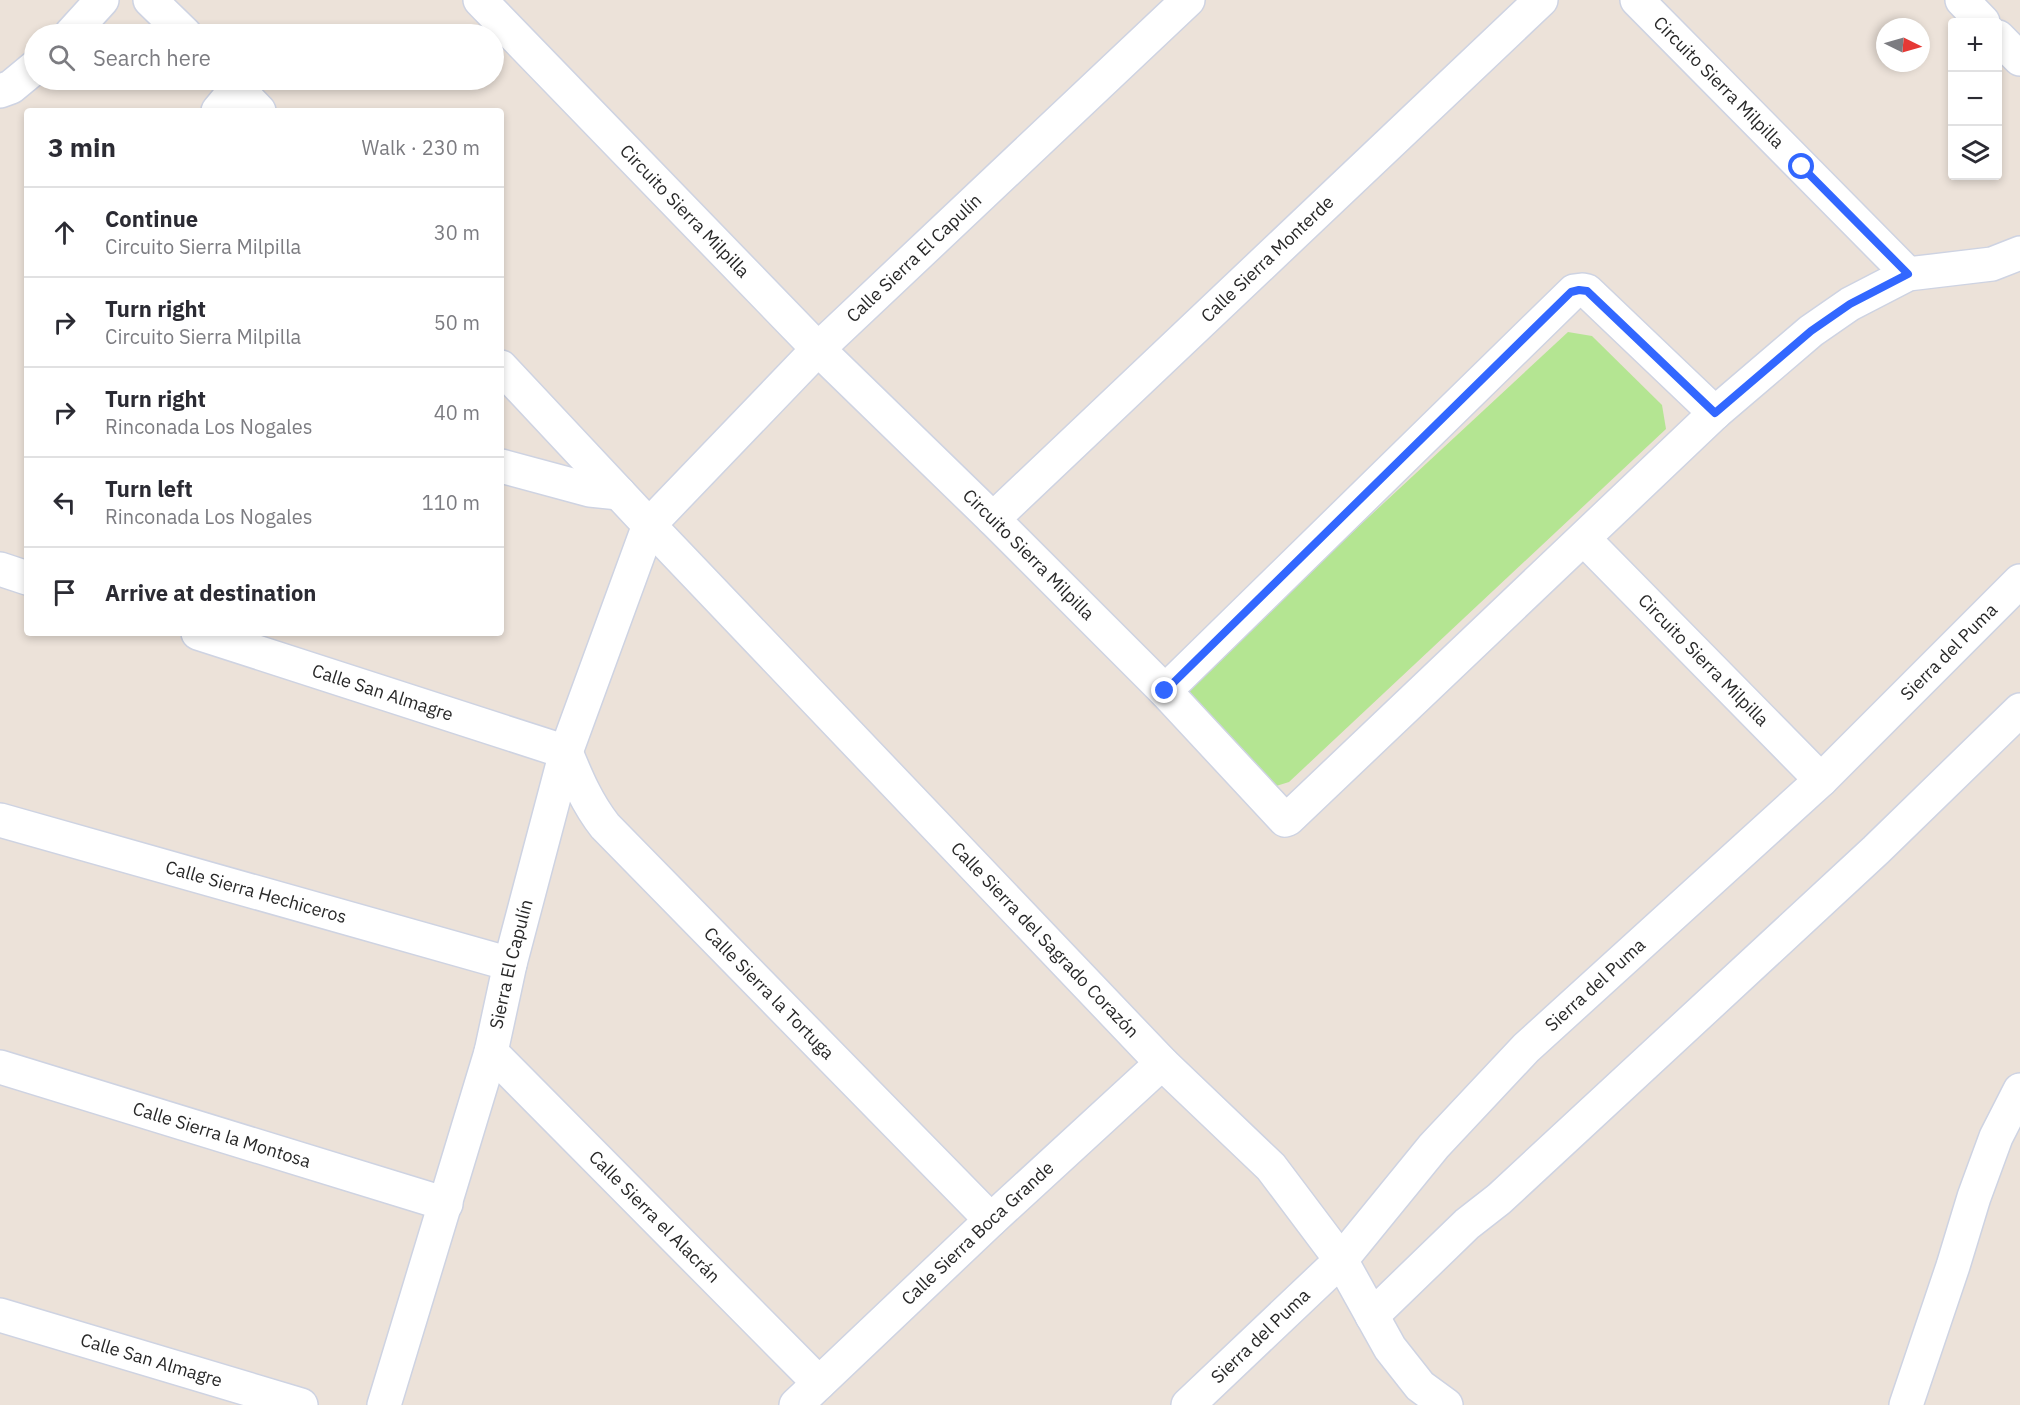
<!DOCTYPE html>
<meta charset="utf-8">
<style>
:root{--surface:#fff;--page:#f7f7f7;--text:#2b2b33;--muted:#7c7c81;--line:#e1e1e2}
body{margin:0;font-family:"IBM Plex Sans",sans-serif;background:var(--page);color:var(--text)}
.controls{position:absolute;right:18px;top:18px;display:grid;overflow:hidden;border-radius:6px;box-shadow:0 3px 9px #0003}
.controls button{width:54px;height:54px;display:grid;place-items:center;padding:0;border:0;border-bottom:2px solid var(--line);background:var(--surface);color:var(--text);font:30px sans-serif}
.compass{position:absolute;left:1876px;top:18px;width:54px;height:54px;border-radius:50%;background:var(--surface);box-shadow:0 3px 9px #0003;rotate:95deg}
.stop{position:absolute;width:18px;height:18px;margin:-14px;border:4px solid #3267ff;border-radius:50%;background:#fff}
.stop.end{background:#3267ff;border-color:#fff;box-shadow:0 2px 6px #0008}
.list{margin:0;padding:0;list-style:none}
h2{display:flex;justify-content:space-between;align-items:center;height:78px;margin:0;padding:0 24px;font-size:26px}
h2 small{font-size:20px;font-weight:400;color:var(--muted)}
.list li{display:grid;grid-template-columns:39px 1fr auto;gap:18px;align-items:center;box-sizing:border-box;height:90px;padding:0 24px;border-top:2px solid var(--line)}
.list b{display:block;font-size:22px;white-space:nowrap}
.list p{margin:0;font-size:20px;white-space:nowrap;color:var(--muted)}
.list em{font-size:20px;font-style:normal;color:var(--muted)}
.icon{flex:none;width:33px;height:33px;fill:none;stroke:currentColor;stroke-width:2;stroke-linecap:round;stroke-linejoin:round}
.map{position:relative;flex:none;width:2020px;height:1405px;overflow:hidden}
.search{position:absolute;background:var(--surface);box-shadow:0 3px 9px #0003;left:24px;top:24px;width:480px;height:66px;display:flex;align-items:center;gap:15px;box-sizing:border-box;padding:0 21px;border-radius:33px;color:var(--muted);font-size:22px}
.panel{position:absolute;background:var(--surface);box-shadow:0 3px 9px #0003;left:24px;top:108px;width:480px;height:528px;border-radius:6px}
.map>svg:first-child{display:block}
</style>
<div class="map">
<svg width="2020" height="1405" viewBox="0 0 2020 1405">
<rect width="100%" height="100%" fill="#ece2d9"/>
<path fill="#b4e592" d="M1568,332L1592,336L1662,405L1666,429L1289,782L1273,787L1188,701L1190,683Z"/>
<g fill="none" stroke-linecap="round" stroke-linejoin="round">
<g stroke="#ced3e2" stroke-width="36">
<g id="street">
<path d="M150,0L185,34"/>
<path id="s1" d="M480,0L818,349L993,519L1165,691L1285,820L1288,819L1715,413L1811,331L1850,304L1908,274L1992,264L2020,253"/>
<path id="s2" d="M1637,0L1908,274"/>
<path d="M1962,0L1983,22"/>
<path d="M71,34L102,0"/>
<path d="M1998,37L2020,59"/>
<path d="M229,80L259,111"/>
<path d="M0,91L11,87L34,68"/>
<path d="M218,111L237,88"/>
<path id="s3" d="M501,367L649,525L1162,1063L1271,1167L1341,1260L1390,1348L1420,1386L1446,1405"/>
<path d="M501,466L590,490L619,493"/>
<path id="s4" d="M993,519L1541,0"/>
<path id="s5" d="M1584,539L1821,780"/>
<path d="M0,569L27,578"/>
<path id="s6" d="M198,633L566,752C577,779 587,803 605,826L991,1220"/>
<path d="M1165,691L1574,291L1582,290L1587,291L1715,413"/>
<path id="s7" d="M0,820L510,964"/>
<path id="s8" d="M491,1052L819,1383"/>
<path id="s9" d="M0,1067L446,1204"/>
<path id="s10" d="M0,1315L301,1405"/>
<path d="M1372,1316L1467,1224L1499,1199L1876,850L2020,710"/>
<path id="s11" d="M384,1405L491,1052L510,964L566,752L649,525L818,349L1188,0"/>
<path id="s12" d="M796,1405L991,1220L1162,1063"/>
<path id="s13" d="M1188,1405L1341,1260L1434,1146L1526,1048L1821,780L2020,581"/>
<path d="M1906,1405L1953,1266L1974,1197L1996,1137L2020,1090"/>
</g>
</g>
<use href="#street" stroke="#fff" stroke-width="33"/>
</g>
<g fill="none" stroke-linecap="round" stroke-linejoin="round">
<path stroke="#3267ff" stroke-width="8" d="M1165,691L1571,292L1579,290L1587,291L1715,413L1811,331L1850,304L1908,274L1802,167"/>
</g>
<g text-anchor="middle" stroke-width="6" stroke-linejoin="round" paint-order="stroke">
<g font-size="18" fill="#282828" stroke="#fff">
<text dy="6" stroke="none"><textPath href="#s2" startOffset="116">Circuito Sierra Milpilla</textPath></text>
<text dy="6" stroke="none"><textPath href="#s1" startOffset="294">Circuito Sierra Milpilla</textPath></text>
<text dy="6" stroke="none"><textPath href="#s11" startOffset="1296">Calle Sierra El Capulín</textPath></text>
<text dy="6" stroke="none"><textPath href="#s4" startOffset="378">Calle Sierra Monterde</textPath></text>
<text dy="6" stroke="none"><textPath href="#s1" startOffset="780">Circuito Sierra Milpilla</textPath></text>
<text dy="6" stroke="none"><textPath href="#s13" startOffset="1072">Sierra del Puma</textPath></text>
<text dy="6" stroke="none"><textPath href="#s5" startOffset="170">Circuito Sierra Milpilla</textPath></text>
<text dy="6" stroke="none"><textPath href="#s6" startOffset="194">Calle San Almagre</textPath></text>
<text dy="6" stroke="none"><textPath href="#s7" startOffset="266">Calle Sierra Hechiceros</textPath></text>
<text dy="6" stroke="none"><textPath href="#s3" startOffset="790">Calle Sierra del Sagrado Corazón</textPath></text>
<text dy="6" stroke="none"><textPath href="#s11" startOffset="459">Sierra El Capulín</textPath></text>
<text dy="6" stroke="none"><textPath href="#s13" startOffset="586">Sierra del Puma</textPath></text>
<text dy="6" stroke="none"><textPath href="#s6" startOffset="705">Calle Sierra la Tortuga</textPath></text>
<text dy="6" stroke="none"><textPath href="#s9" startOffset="232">Calle Sierra la Montosa</textPath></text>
<text dy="6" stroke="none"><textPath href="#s8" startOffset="232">Calle Sierra el Alacrán</textPath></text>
<text dy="6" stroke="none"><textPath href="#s12" startOffset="250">Calle Sierra Boca Grande</textPath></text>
<text dy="6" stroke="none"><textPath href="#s13" startOffset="100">Sierra del Puma</textPath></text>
<text dy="6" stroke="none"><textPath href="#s10" startOffset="158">Calle San Almagre</textPath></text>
</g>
</g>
</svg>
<div class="controls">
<button>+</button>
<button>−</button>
<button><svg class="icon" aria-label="layers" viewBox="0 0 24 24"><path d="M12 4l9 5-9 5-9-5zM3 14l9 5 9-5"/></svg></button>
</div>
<svg class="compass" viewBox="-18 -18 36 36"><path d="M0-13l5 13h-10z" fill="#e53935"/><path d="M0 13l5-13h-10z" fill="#7c7c81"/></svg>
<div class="stop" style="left:1802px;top:167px"></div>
<div class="stop end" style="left:1165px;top:691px"></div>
<div class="search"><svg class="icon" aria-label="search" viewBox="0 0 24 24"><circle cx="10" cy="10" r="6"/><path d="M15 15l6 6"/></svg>Search here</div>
<section class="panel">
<h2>3 min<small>Walk · 230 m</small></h2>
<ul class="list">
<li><svg class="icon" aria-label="ahead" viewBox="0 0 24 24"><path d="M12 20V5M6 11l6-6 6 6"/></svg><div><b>Continue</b><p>Circuito Sierra Milpilla</p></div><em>30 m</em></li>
<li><svg class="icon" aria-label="right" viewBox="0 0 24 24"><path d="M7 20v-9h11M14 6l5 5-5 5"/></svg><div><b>Turn right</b><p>Circuito Sierra Milpilla</p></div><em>50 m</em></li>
<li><svg class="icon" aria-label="right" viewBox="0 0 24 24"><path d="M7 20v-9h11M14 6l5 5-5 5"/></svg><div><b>Turn right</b><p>Rinconada Los Nogales</p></div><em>40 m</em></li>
<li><svg class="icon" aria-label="left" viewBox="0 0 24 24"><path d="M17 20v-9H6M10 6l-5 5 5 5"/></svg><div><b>Turn left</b><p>Rinconada Los Nogales</p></div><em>110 m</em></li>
<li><svg class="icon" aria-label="arrive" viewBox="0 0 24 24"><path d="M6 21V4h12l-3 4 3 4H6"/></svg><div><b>Arrive at destination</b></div></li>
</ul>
</section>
</div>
